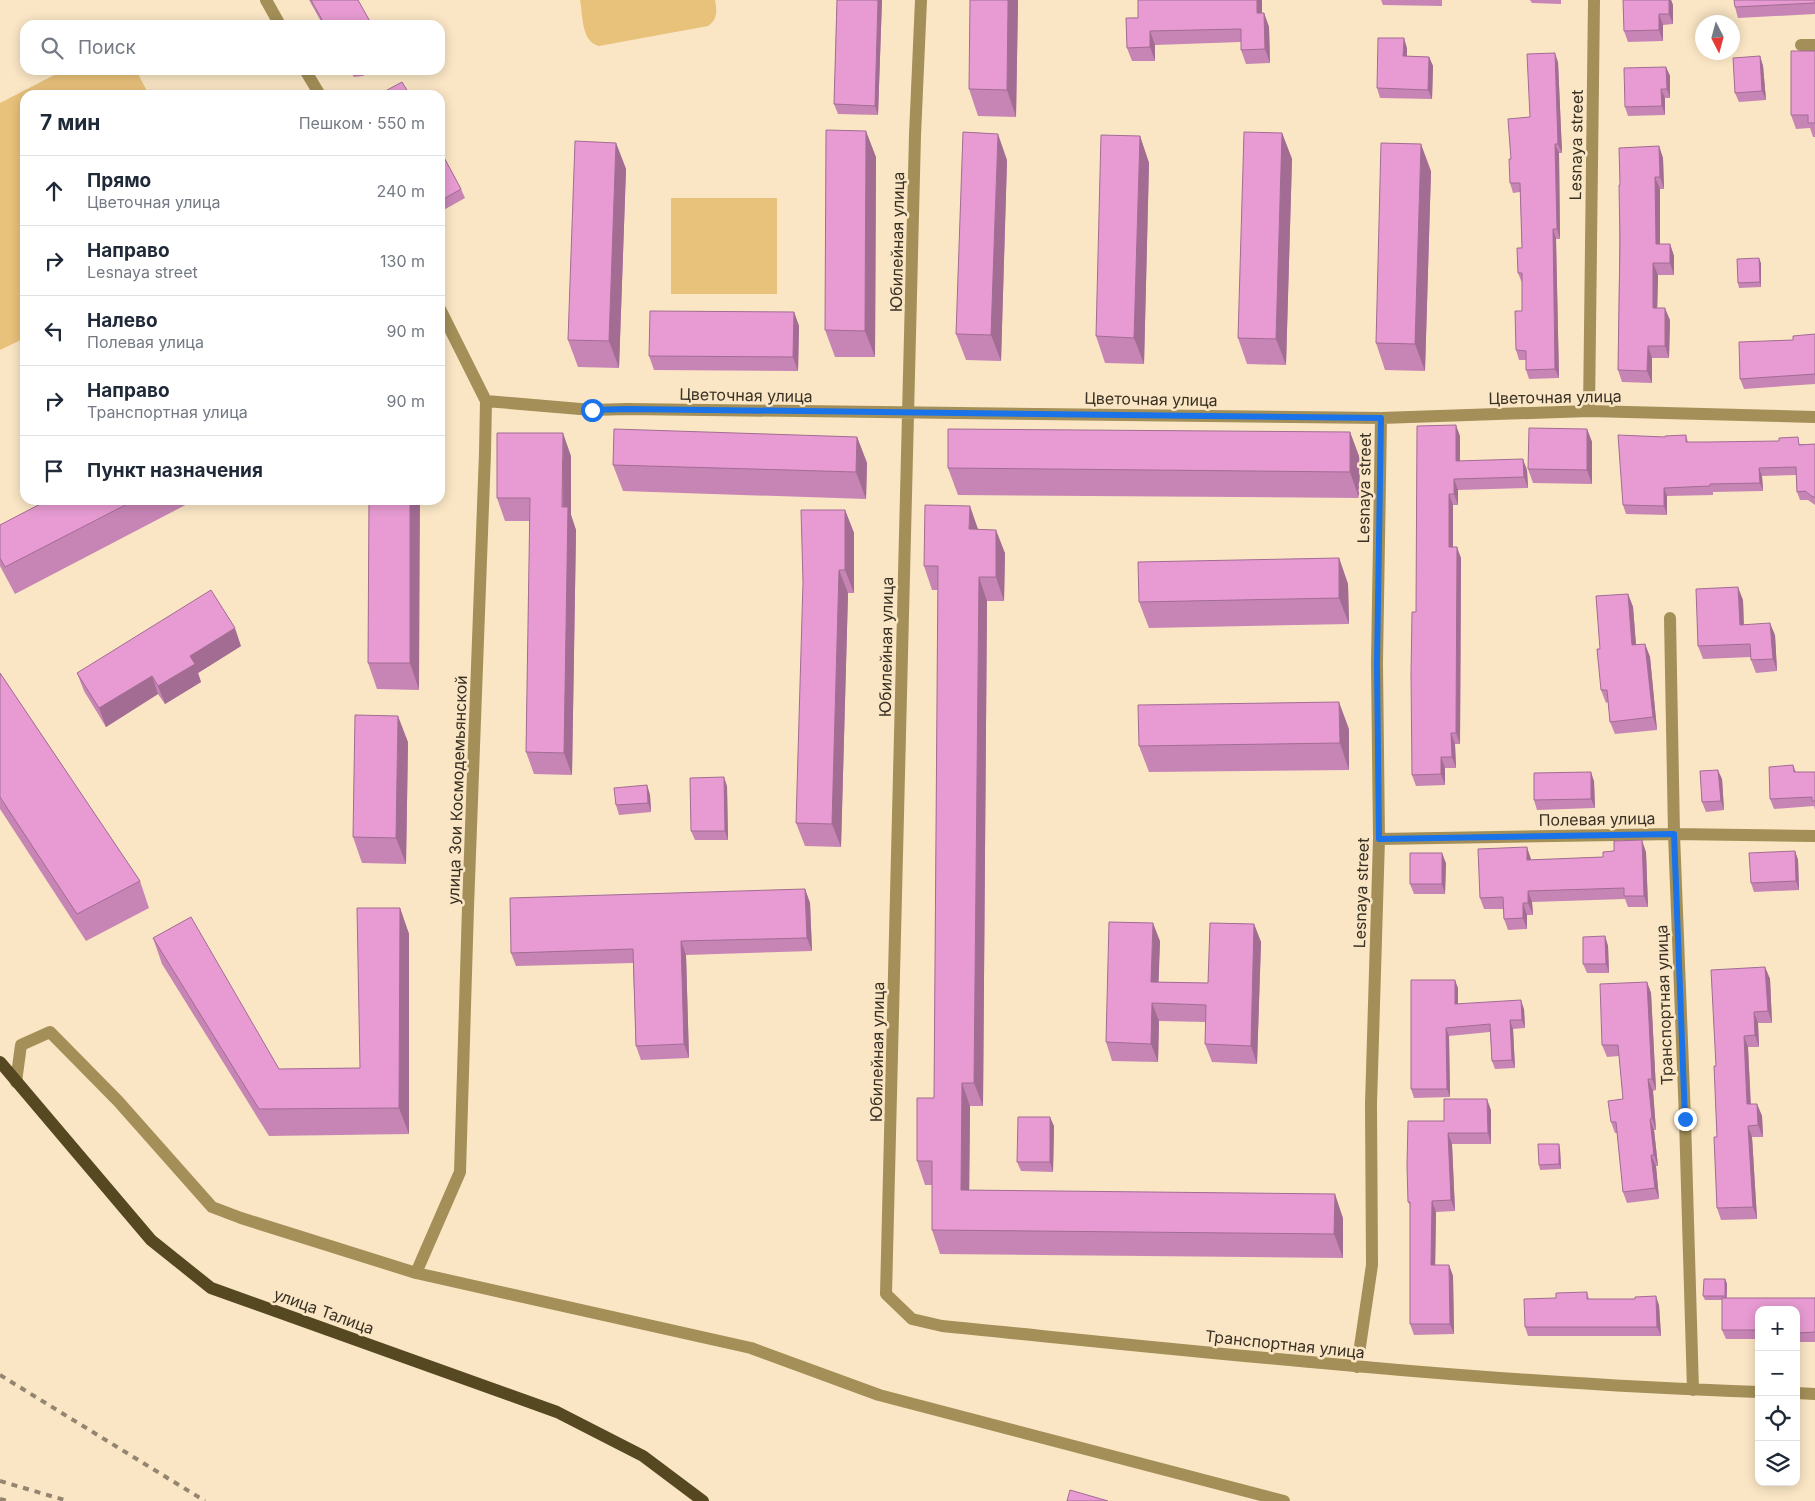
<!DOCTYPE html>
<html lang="ru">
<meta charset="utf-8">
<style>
:root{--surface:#fff;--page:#f2f2f3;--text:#1f2937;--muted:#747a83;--line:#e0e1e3}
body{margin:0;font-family:Inter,sans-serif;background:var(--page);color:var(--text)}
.controls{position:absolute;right:15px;bottom:15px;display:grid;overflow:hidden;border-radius:10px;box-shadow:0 2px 12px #0003}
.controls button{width:45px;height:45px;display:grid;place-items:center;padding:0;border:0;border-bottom:1px solid var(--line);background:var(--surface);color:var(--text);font:25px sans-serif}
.compass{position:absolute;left:1695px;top:15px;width:45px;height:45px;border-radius:50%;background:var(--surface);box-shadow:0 2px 12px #0003;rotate:174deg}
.stop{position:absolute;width:15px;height:15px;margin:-11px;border:4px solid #1a73e8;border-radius:50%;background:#fff}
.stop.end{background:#1a73e8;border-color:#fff;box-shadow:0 1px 5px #0008}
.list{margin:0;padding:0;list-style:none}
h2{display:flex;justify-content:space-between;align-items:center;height:65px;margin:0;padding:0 20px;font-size:21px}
h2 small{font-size:16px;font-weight:400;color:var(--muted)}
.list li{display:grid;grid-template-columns:32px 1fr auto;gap:15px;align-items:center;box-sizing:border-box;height:70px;padding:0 20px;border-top:1px solid var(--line)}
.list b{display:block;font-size:19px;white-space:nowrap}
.list p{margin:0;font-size:16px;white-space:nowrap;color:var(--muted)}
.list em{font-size:16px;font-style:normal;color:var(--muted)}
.icon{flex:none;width:28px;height:28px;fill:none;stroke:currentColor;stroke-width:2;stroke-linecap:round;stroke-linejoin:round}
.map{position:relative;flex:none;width:1815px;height:1501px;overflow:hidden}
.search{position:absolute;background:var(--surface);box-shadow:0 2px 12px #0003;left:20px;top:20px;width:425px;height:55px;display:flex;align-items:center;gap:12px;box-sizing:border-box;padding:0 18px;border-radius:15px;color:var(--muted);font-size:19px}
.panel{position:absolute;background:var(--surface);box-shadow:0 2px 12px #0003;left:20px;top:90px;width:425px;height:415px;border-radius:15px}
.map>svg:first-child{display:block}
</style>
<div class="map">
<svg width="1815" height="1501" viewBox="0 0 1815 1501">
<rect width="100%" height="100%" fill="#fae6c5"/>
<path fill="#e8c17a" d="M580,0H715C717,11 718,19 708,26L599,46C581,42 583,15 580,0Z
M64,70H136L149,95H25V338L0,350V103Z
M671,198H777V294H671Z"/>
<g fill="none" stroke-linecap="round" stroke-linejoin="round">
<path stroke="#a38f57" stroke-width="12" d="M266,0L280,25
M921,0L915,135L886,1294L912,1319L942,1326C1214,1353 1486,1383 1759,1392
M1801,45H1815
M305,70L320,95
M486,401L592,410L627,409L1381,418L1589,411L1815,417
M1589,411L1594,0
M1670,618L1674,834L1685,1119L1693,1390
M1379,839L1674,834L1815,836
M16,1082L21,1045L50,1032L118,1101L212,1207L241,1218L416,1273L751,1348L879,1395L1284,1501
M416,1273L460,1172L468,907L485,453L486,401L440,309
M1357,1367L1372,1265L1371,1104L1379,839L1377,663L1381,418
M1796,1393L1815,1394"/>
<path stroke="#564922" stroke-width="12" d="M0,1062L151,1240L211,1288L557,1412L643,1456L703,1501"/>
<path stroke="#93856f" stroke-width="4" stroke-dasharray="6 6" stroke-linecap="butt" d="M0,1375L205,1501
M0,1481L68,1501
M0,1499L8,1501"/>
</g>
<path fill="#c785b5" d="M309,0H358L372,25H323Z
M837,0H882L878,115L838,114L834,104Z
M1018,0L1016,117L978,116L969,89Z
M1381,0H1442V6L1383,5Z
M1530,0H1561V4L1532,3Z
M1623,0H1671L1673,5V24L1663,25V41L1628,42L1624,31Z
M1815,0V14L1738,18L1735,7Z
M1264,13L1269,27L1270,63L1246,64L1241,50V42L1155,45V61H1132L1127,48L1126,18Z
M1407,48V56L1429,57L1433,66L1432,99L1380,98L1377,88Z
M1815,51V137H1813L1810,128L1796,129L1791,115Z
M1760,56L1763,66L1766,100L1739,102L1735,93Z
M1558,62L1562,153H1559L1560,239H1556L1559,378L1529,379L1526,370V360H1519L1516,350L1522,311V283L1518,273L1522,248L1520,192L1513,193L1510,183L1530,117Z
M1666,67L1670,76V98H1665V115L1628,116L1625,107Z
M349,70H374L363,76L354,77Z
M1282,133L1292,159L1286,365L1247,364L1238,338Z
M1140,136L1149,163L1144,364L1105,363L1096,336Z
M616,143L626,169L619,368L578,367L568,340Z
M1659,146L1663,158L1664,189H1660V244H1670L1674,256V275H1658L1657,308L1670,320L1669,358H1652V383L1622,382L1618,370L1620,185Z
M440,150L461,189L465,198L440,212Z
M876,157L875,357H835L825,330Z
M1007,160L1001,361L966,360L956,334Z
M1431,171L1425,371L1385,370L1376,343Z
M1761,263V287L1739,288L1738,283Z
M794,312L799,326L798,371L654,370L649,356Z
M1815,334V384L1744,389L1740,379L1793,340Z
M1587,429L1592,442V484L1533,483L1528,469Z
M1350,432L1360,459L1359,498L958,495L948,468Z
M1686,435L1688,442L1801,444H1815V505L1808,500H1800L1797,492L1796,475L1762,476L1763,491L1713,492V495L1667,496V515L1626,514L1623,505L1665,437Z
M1460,436V461L1527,470L1528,488L1458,490V505H1453V547L1461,558L1460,744H1455L1456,768H1445V785L1416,786L1412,775L1416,612Z
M857,437L867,463L866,499L623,491L613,465Z
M571,456V515L576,530L572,775L534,774L526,752L530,521H505L497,498Z
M48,500H195L15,594L0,566V525Z
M369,500L419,690L377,689L368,663Z
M845,510L854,533V593H848L841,847L805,846L796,823Z
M978,529L1005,553L1004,601H987L983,1106H970L969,1190L1343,1218V1258L940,1254L932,1230V1185H925L917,1161L934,1098L938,590H932L924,566Z
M1339,558L1348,584L1349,624L1149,628L1139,602Z
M1628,594L1633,607L1636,645L1645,644L1650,657L1657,730L1615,734L1610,722L1608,702L1606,703L1601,690L1600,649Z
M1743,600L1744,625L1775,635L1777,671L1756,673L1751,660V657L1703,659L1698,646Z
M241,646L198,673L201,682L165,704L158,694L106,727L84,691L77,673Z
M0,673L140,881L149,908L86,941L0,809Z
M1349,729V770L1149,772L1139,746Z
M408,742L406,864L362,863L353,837Z
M1793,765L1796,772H1815V810L1814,806L1774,809L1770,799Z
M1722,779L1724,810L1706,812L1702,802Z
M1594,781L1595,808L1537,810L1534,800Z
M647,785L650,795L651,812L619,815L616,805Z
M727,786L728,840H695L691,831Z
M1795,851L1798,860L1799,890L1754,892L1751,883Z
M1646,852L1648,907H1628L1625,899L1532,902L1533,915H1527V929L1508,930L1504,919L1503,909H1484L1480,898L1531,859V860L1603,857Z
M1446,863L1445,894H1414L1410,884Z
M805,889L810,903L812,951L686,955L689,1058L641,1060L636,1046L633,963L516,966L511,953Z
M400,908L409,934V1134L269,1136L162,964L153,938L279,1069L360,1068Z
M1254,924L1261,942L1257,1064L1212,1062L1205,1044L1206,1022L1159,1021L1158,1062L1112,1061L1106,1042L1160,941L1158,982L1208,983Z
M1605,936L1608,946L1609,973H1587L1583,964Z
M1765,967L1770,979L1772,1023H1758L1759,1047H1748L1751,1104H1757L1762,1116L1763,1137H1752L1757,1219L1721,1220L1717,1208V1137L1716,1066Z
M1647,982L1651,993L1656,1090L1653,1091L1656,1130H1654L1658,1166H1656L1659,1199L1627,1203L1623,1192L1617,1133H1615L1611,1122L1623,1099L1619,1056L1607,1057L1602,1045Z
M1458,988V1004L1524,1009L1525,1028L1513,1029L1515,1068L1495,1069L1492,1061L1490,1032L1449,1036L1450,1097L1414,1098L1411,1089Z
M1491,1110V1144H1452L1455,1211L1436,1212L1435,1265H1449L1453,1276L1454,1334L1414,1335L1410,1324V1205L1408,1202L1444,1121Z
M1054,1126L1053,1172L1021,1171L1017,1162Z
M1560,1149L1561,1169L1540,1170L1539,1165Z
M1725,1279L1727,1284V1298H1815V1342H1797L1796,1340V1310H1759V1339H1726L1722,1330V1300H1705L1703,1296Z
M1587,1292L1589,1299H1635L1659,1305L1661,1336H1528L1525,1327L1556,1298Z"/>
<path fill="#a26c93" d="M878,0H882L878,115L875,106Z
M1008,0H1018L1016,117L1007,90Z
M1257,0H1262V27L1257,13Z
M1669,0H1671L1673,5V24L1669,14Z
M1264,13L1269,27L1270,63L1265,49Z
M1659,14L1663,25V41L1659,30Z
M1150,31L1155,45V61L1150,47Z
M1404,38L1407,48V65L1403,56Z
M1555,53L1558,62L1562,153L1558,144Z
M1760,56L1763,66L1766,100L1762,91Z
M1429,57L1433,66L1432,99L1428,90Z
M1666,67L1670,76V98L1667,89Z
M1661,89L1665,98V115L1662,106Z
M866,131L876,157L875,357L865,331Z
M1282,133L1292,159L1286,365L1276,339Z
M998,134L1007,160L1001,361L991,335Z
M1140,136L1149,163L1144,364L1134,338Z
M616,143L626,169L619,368L609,341Z
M1421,144L1431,171L1425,371L1415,344Z
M1555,144L1559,153L1560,239L1557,229Z
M1659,146L1663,158L1664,189L1660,177Z
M1655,177L1660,189V256L1656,244Z
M1553,229L1556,239L1559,378L1555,369Z
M1670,244L1674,256V275L1670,263Z
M1759,258L1761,263V287L1760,282Z
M1653,263L1658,275L1657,319L1653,308Z
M1665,308L1670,320L1669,358L1665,346Z
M794,312L799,326L798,371L793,357Z
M1648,346L1652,358V383L1647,371Z
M1456,425L1460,436V472L1456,461Z
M1587,429L1592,442V484L1587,470Z
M1350,432L1360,459L1359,498L1350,472Z
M563,433L571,456V515L576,530L572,775L564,753Z
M857,437L867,463L866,499L856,472Z
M1523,459L1527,470L1528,488L1524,477Z
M1759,468L1762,476L1763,491L1760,483Z
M1454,479L1458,490V505L1454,494Z
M1664,488L1667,496V515L1664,506Z
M1449,494L1453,505V558L1449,547Z
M410,500H420L419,690L410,663Z
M970,506L978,529H969Z
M845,510L854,533V593L845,570Z
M996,530L1005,553L1004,601L996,577Z
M1457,547L1461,558L1460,744L1456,733Z
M1339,558L1348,584L1349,624L1339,598Z
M839,570L848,593L841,847L832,824Z
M979,577L987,601L983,1106L974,1083Z
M1738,587L1743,600L1744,638L1740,625Z
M1628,594L1633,607L1637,658L1632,645Z
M1770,623L1775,635L1777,671L1773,659Z
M235,628L241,646L198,673L201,682L165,704L158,686L190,656Z
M1645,644L1650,657L1657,730L1653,717Z
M152,676L158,694L106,727L99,708Z
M1339,702L1349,729V770L1340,743Z
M398,716L408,742L406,864L396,838Z
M1451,733L1455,744L1456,768L1452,757Z
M1441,757L1445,768V785L1441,774Z
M1718,770L1722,779L1724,810L1721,801Z
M1591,772L1594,781L1595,808L1591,799Z
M724,777L727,786L728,840L725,831Z
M647,785L650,795L651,812L648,803Z
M1642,840L1646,852L1648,907L1644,896Z
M1527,847L1531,859V871L1527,860Z
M1795,851L1798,860L1799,890L1796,881Z
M1442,853L1446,863L1445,894L1442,884Z
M805,889L810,903L812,951L807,938Z
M1528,891L1532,902L1533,915L1528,903Z
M1523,903L1527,915V929L1523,918Z
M400,908L409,934V1134L399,1108Z
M1153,923L1160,941L1158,1000L1151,982Z
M1254,924L1261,942L1257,1064L1251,1046Z
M1605,936L1608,946L1609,973L1606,964Z
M681,941L686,955L689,1058L684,1044Z
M1765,967L1770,979L1772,1023L1768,1011Z
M1455,980L1458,988V1012L1455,1004Z
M1647,982L1651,993L1656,1090L1652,1079Z
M1521,1000L1524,1009L1525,1028L1522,1020Z
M1152,1003L1159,1021L1158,1062L1151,1044Z
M1754,1012L1758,1023L1759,1047L1755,1035Z
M1510,1020L1513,1029L1515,1068L1512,1060Z
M1446,1028L1449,1036L1450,1097L1447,1089Z
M1744,1036L1748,1047L1751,1116L1747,1104Z
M1648,1079L1653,1091L1656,1130L1652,1118Z
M962,1083L970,1106L969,1214L961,1190Z
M1487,1099L1491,1110V1144L1488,1133Z
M1757,1104L1762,1116L1763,1137L1758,1125Z
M1050,1117L1054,1126L1053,1172L1050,1162Z
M1650,1119L1654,1130L1658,1166L1654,1155Z
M1748,1126L1752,1137L1757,1219L1753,1207Z
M1448,1133L1452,1144L1455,1211L1451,1200Z
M1559,1144L1560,1149L1561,1169L1559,1164Z
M1651,1155L1656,1166L1659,1199L1655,1188Z
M1335,1194L1343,1218V1258L1334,1234Z
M1432,1201L1436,1212L1435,1276L1431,1265Z
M1449,1265L1453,1276L1454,1334L1450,1324Z
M1725,1279L1727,1284L1726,1301L1725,1296Z
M1656,1296L1659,1305L1661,1336L1657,1327Z"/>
<path fill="#e79bd2" stroke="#a26c93" d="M311,0H358L372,25H325Z
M837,0H878L875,106L834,104Z
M970,0H1008L1007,90L969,89Z
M1138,0H1257V13H1264L1265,49L1241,50V29L1150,31V47L1127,48L1126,18H1138Z
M1623,0H1669V14H1659V30L1624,31Z
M1734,0H1815V3L1735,7Z
M1378,38H1404L1403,56L1429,57L1428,90L1377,88Z
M1791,51H1815V123H1808V115H1791Z
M1555,53L1558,144H1555L1557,229H1553L1555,369L1526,370V351L1516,350L1515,311H1522V273H1518L1517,248H1522L1520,183H1510L1509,159H1511L1508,119L1530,117L1527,54Z
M1760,56L1762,91L1735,93L1733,58Z
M1666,67L1667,89H1661L1662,106L1625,107L1624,68Z
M402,82L410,95H378Z
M826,130L866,131L865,331L825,330Z
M963,132L998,134L991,335L956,334Z
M1244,132L1282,133L1276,339L1238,338Z
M1101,135L1140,136L1134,338L1096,336Z
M575,141L616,143L609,341L568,340Z
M1381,143L1421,144L1415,344L1376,343Z
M1659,146L1660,177H1655L1656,244H1670V263H1653V308H1665V346H1648L1647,371L1618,370L1620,241L1619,185H1620L1619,148Z
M440,150L461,189L440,201Z
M1759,258L1760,282L1738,283L1737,259Z
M650,311L794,312L793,357L649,356Z
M1815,334V374L1740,379L1739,342L1793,340V336Z
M1456,425V461L1523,459L1524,477L1454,479V494H1449V547H1457L1456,733H1451L1452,757H1441V774L1412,775L1411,674L1412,612H1416L1417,426Z
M1529,428L1587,429V470L1528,469Z
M614,429L857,437L856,472L613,465Z
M948,429L1350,432V472L948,468Z
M497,433H563L562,507H568L564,753L526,752L530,498H497Z
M1618,435L1665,437V436L1686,435V442H1709L1779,441V438L1798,437L1799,445L1815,444V497H1813L1805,491L1797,492L1796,467L1759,468L1760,483L1710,484V486L1664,488V506L1623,505Z
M48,500H135L5,567L0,558V525Z
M369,500H410V663H368Z
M925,505L970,506L969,529L996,530V577H979L974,1083H962L961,1190L1335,1194L1334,1234L932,1230V1161H917V1098H934L938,566H924Z
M801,510H845V570H839L832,824L796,823L803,582Z
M1339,558V598L1139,602L1138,562Z
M1738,587L1740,625L1770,623L1773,659L1751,660L1750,644L1698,646L1696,589Z
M211,590L235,628L190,656L195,664L158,686L152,676L99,708L77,673Z
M1628,594L1632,645L1645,644L1653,717L1610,722L1607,690H1601L1597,649H1600L1596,596Z
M0,673L140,881L77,914L0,797Z
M1339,702L1340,743L1139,746L1138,705Z
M355,715L398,716L396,838L353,837Z
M1793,765L1794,772H1815V801H1812V797L1770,799L1769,767Z
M1718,770L1721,801L1702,802L1700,771Z
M1591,772V799L1534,800V773Z
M724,777L725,831H691L690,778Z
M647,785L648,803L616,805L614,788Z
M1642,840L1644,896H1624V888L1528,891V903H1523V918L1504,919L1503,897L1480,898L1478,849L1527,847V860L1603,857V852L1614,851V841Z
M1795,851L1796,881L1751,883L1749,853Z
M1410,853H1442V884H1410Z
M805,889L807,938L681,941L684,1044L636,1046L633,949L511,953L510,898Z
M357,908H400L399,1108L259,1109L153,938L191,917L279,1069L360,1068Z
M1109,922L1153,923L1151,982L1208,983L1210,923L1254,924L1251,1046L1205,1044L1206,1005L1152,1003L1151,1044L1106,1042Z
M1605,936L1606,964H1583V937Z
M1765,967L1768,1011L1754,1012L1755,1035L1744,1036L1747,1104H1757L1758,1125L1748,1126L1753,1207L1717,1208L1714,1137H1717L1714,1066H1716L1711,970Z
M1411,980H1455V1004L1521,1000L1522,1020H1510L1512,1060L1492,1061L1490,1024L1446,1028L1447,1089H1411Z
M1647,982L1652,1079H1648L1652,1118L1650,1119L1654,1155H1651L1655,1188L1623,1192L1616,1122H1611L1608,1101L1623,1099L1618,1045H1602L1600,984Z
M1444,1099H1487L1488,1133H1448L1451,1200L1432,1201L1431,1265H1449L1450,1324H1410V1202H1408L1407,1165L1408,1121H1444Z
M1018,1117H1050V1162H1017Z
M1538,1144H1559V1164L1539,1165Z
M1704,1279H1725V1296H1703Z
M1587,1292V1299H1635V1297L1656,1296L1657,1327H1525L1524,1299L1556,1298V1293Z
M1722,1298H1815V1332L1796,1333V1310H1759V1330H1722Z
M1070,1490L1108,1501H1067Z"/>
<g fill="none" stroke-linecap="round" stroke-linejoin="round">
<path stroke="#1a73e8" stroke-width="6" d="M592,410L627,409L1381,418L1377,664L1379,839L1674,834L1685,1119"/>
</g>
<g text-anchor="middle" stroke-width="5" stroke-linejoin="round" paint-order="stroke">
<g font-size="16" fill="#393124" stroke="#fae6c5">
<text transform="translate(1576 145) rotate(-89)" y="6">Lesnaya street</text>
<text transform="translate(897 242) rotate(-89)" y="6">Юбилейная улица</text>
<text transform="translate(746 395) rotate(1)" y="6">Цветочная улица</text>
<text transform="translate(1555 397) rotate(-1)" y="6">Цветочная улица</text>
<text transform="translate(1151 399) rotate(1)" y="6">Цветочная улица</text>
<text transform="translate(1364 488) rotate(-89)" y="6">Lesnaya street</text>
<text transform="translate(886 647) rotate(-89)" y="6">Юбилейная улица</text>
<text transform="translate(457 790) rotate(-88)" y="6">улица Зои Космодемьянской</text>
<text transform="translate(1597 819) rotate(-1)" y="6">Полевая улица</text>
<text transform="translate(1361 893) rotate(-88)" y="6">Lesnaya street</text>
<text transform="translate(1664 1005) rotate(-92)" y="6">Транспортная улица</text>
<text transform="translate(877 1052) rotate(-89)" y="6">Юбилейная улица</text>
<text transform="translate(324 1311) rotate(20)" y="6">улица Талица</text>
<text transform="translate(1285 1344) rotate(6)" y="6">Транспортная улица</text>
</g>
</g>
</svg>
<div class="controls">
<button>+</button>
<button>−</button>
<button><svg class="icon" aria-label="locate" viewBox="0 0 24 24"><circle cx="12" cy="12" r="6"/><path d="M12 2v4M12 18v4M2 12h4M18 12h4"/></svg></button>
<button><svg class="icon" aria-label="layers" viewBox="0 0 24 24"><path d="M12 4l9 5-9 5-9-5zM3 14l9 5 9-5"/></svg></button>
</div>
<svg class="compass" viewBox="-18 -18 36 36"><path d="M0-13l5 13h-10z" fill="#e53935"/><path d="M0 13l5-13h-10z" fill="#747a83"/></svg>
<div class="stop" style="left:592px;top:410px"></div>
<div class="stop end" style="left:1685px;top:1119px"></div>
<div class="search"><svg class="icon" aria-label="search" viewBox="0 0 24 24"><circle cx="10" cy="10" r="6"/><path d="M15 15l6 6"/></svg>Поиск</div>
<section class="panel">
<h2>7 мин<small>Пешком · 550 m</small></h2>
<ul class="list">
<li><svg class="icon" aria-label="ahead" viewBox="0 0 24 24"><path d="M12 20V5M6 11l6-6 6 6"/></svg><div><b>Прямо</b><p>Цветочная улица</p></div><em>240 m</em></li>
<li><svg class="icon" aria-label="right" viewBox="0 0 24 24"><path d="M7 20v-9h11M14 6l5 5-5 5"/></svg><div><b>Направо</b><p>Lesnaya street</p></div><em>130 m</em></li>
<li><svg class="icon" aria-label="left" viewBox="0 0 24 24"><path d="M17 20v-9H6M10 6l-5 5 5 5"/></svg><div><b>Налево</b><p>Полевая улица</p></div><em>90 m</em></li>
<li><svg class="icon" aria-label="right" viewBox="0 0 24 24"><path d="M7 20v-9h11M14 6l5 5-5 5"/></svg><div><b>Направо</b><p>Транспортная улица</p></div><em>90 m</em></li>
<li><svg class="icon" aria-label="arrive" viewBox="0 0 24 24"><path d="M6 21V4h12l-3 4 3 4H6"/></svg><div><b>Пункт назначения</b></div></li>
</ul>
</section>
</div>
